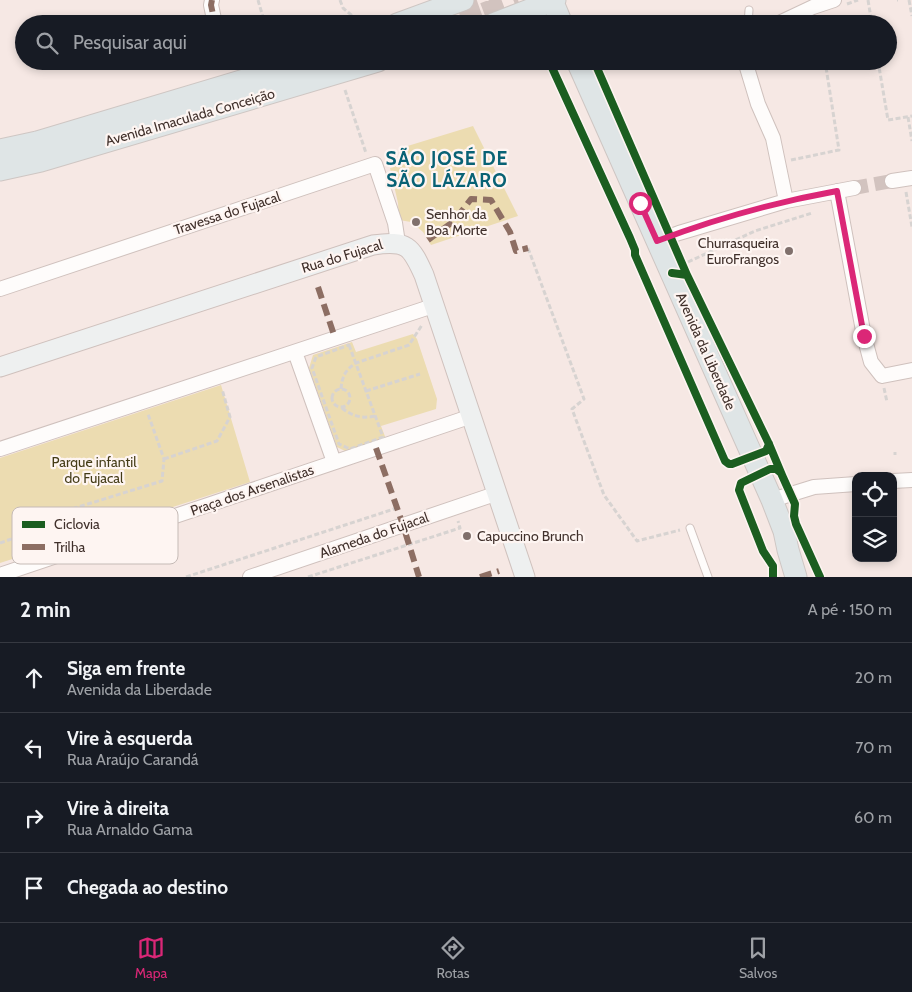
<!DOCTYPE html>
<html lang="pt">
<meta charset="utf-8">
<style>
:root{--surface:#171b24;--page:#242831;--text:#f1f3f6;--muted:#9ea1a6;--line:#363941;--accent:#db2777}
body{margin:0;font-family:Cabin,sans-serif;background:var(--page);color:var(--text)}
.controls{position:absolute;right:15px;bottom:15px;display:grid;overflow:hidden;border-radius:10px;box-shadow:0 2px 8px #0003}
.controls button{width:45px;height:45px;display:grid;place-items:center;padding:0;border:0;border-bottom:1px solid var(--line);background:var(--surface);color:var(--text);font:25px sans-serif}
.stop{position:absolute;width:15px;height:15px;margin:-11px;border:4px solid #db2777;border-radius:50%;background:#fff}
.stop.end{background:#db2777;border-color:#fff;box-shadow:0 1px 5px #0008}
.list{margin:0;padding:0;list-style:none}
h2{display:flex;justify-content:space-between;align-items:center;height:65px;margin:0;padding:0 20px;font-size:21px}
h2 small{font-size:16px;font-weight:400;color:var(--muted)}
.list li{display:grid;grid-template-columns:32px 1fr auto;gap:15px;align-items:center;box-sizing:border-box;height:70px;padding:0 20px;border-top:1px solid var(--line)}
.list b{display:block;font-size:19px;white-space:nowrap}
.list p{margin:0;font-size:16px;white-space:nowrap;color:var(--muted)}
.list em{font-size:16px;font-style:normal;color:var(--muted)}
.icon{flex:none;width:28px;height:28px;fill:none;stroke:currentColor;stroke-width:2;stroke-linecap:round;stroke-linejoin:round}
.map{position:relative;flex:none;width:912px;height:577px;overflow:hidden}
.search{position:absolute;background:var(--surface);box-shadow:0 2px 8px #0003;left:15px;right:15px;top:15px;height:55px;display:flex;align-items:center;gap:12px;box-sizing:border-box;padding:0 18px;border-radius:28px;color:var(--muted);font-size:19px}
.sheet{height:345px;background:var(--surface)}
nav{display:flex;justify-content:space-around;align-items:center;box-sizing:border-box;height:70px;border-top:1px solid var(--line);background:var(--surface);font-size:14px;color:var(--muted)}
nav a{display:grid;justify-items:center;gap:2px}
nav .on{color:var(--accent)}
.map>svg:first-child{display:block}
</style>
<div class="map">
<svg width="912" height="577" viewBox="0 0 912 577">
<rect width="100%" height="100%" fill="#f6e8e4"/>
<path fill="#ecdcb1" d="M473,126L518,216L431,245L423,232L416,226L420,221L416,218L411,222L399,220L398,203L390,168L401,164V148Z
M413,334L417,339L437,399L436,409L381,426L386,439L349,453L337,447L309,368L313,355L352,342L356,352Z
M221,385L250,482L0,563V458Z"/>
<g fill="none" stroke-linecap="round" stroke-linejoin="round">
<path stroke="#d2c3bf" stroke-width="14" stroke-dasharray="14 7" stroke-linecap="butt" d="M854,188L892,181"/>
<path stroke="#d2c3bf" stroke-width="21" stroke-dasharray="21 11" stroke-linecap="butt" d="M484,13L518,0
M429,24L497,0"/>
<g stroke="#cfc1bd" stroke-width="9">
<path id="lane" d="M748,24L749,10
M690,528L708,577"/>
</g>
<g stroke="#cfc1bd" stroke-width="16">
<path id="street" d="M212,0L211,5L215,24
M777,24L813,7L834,0
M745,61L758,104L773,138L786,201
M892,181L912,178
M837,191L864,336L871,362L882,376L912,370
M657,241L679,233L786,201L854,188
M0,289L375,164L395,223L398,243
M295,352L334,462
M0,449L436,305
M893,481L912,480
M772,500L814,487L856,484
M0,575L472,416
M250,577L498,493"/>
</g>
<g stroke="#cfc1bd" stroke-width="21">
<path id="secondary" d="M0,367L373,245C407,240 411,246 424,275L525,577"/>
</g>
<g stroke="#cec6c3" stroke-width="23">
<path id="primary" d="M552,0L562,24
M397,24L463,0
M493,24L555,0
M577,61L772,500L784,531L788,550L796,577
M0,150L37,142L308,61
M0,170L41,161L378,61"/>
</g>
<path stroke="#d7d3d1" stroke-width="3" stroke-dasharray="5 2.5" stroke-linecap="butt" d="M258,0L265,24
M340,0L343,8L362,24
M868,0L872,24
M897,0H898
M909,0L912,16
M847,4L858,0
M878,61L888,120L912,116
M345,90L366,153
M908,117L912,141
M791,160L839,150L825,61
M906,192L912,227
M528,248L584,399L572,409L604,495L637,541L680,530
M688,262L755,231L812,213
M349,345L383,437L350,449L339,444L312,368L316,357Z
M884,388L887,402
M332 398a9 9 0 1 1 18 0a9 9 0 1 1-18 0Z
M341,389C342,377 345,370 356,363L409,345L422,325
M366,391L420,374
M342,408C352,416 362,419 375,416
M895,452V455
M164,459L217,441L230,417L222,389
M43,518L51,544
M0,543L17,537L14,527L162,481L164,459L148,414
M186,577L397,508
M308,577L460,528L458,521"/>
<use href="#lane" stroke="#fefcfb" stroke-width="7"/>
<use href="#street" stroke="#fefcfb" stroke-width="14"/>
<use href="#secondary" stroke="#eef0f0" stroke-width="19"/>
<use href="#primary" stroke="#dfe5e6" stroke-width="21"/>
<path stroke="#8d6e63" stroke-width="6" stroke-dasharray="12 6" stroke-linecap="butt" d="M212,0L211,5L215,24
M428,240L454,221L471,199L491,200L510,232L516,251L528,248
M318,287L335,338
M376,448L403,525L419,577
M480,577L499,571"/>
<g stroke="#fef5f2" stroke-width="11">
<path id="cycleway" d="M549,61L630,238L635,250V255L725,461L729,464H732L766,451L769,444
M594,61L687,275
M672,273L687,275L769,444L782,475
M773,577V566L763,551L739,490L741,483L770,469H776L781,473L795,504L794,516L796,524L820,577"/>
</g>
<use href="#cycleway" stroke="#1b5e20" stroke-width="8"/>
</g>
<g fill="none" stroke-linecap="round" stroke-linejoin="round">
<path stroke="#db2777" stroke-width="6" d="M640,203L657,241C715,219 776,202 837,191L864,336"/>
</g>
<g fill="#80706c" stroke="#fef5f2" stroke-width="2">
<circle cx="416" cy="222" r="5"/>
<circle cx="789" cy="251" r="5"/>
<circle cx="467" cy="536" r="5"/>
</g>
<g text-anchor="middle" stroke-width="4.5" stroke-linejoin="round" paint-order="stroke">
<g font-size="14" fill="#40302b" stroke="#fef5f2">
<text transform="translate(190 117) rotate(-16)" y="5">Avenida Imaculada Conceição</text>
<text transform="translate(227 213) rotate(-18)" y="5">Travessa do Fujacal</text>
<text transform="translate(342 256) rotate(-17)" y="5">Rua do Fujacal</text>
<text transform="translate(706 351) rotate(66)" y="5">Avenida da Liberdade</text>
<text transform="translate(252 490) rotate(-19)" y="5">Praça dos Arsenalistas</text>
<text transform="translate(374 535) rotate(-19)" y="5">Alameda do Fujacal</text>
</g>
<g font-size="14" fill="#40302b" stroke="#fef5f2" text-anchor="start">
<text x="426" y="219">Senhor da<tspan x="426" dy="16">Boa Morte</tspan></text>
<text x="779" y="248" text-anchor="end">Churrasqueira<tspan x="779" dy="16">EuroFrangos</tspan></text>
<text x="477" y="541">Capuccino Brunch</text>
</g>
<g font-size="14" fill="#443c17" stroke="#fef5f2">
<text x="94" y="467">Parque infantil<tspan x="94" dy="16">do Fujacal</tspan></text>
</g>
<g font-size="19" font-weight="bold" letter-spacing="1" fill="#086275" stroke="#fef5f2">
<text x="447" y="165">SÃO JOSÉ DE<tspan x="447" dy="22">SÃO LÁZARO</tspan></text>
</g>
</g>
<rect x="12" y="507" width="166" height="57" rx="8" fill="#fef5f2" stroke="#c5bab6" stroke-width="1"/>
<rect x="22" y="521" width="23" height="7" fill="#1b5e20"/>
<rect x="22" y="544" width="23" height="6" fill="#8d6e63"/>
<g font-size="14" fill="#40302b">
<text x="54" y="529">Ciclovia</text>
<text x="54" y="552">Trilha</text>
</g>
</svg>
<div class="controls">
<button><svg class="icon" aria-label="locate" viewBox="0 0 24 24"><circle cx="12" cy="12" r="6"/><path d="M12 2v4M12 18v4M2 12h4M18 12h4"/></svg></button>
<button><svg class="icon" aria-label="layers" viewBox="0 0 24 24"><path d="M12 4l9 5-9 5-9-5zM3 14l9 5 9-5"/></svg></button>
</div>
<div class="stop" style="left:640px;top:203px"></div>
<div class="stop end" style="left:864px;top:336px"></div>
<div class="search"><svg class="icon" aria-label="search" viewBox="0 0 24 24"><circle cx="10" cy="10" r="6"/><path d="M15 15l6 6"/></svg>Pesquisar aqui</div>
</div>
<section class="sheet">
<h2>2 min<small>A pé · 150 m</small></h2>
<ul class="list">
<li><svg class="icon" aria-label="ahead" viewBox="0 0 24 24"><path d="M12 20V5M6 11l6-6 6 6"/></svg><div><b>Siga em frente</b><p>Avenida da Liberdade</p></div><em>20 m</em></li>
<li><svg class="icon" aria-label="left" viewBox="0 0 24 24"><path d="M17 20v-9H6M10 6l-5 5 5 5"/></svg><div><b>Vire à esquerda</b><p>Rua Araújo Carandá</p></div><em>70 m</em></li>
<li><svg class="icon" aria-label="right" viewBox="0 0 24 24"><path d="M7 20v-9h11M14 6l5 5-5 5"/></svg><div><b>Vire à direita</b><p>Rua Arnaldo Gama</p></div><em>60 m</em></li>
<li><svg class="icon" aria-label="arrive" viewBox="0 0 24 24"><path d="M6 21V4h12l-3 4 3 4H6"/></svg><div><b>Chegada ao destino</b></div></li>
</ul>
</section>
<nav>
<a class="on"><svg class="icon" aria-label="map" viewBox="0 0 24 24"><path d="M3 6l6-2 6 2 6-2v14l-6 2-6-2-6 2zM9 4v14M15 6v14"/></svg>Mapa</a>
<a><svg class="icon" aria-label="directions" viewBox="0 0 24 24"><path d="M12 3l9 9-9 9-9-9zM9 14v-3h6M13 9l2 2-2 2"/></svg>Rotas</a>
<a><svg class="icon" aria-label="saved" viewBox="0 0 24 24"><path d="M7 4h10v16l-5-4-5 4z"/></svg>Salvos</a>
</nav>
